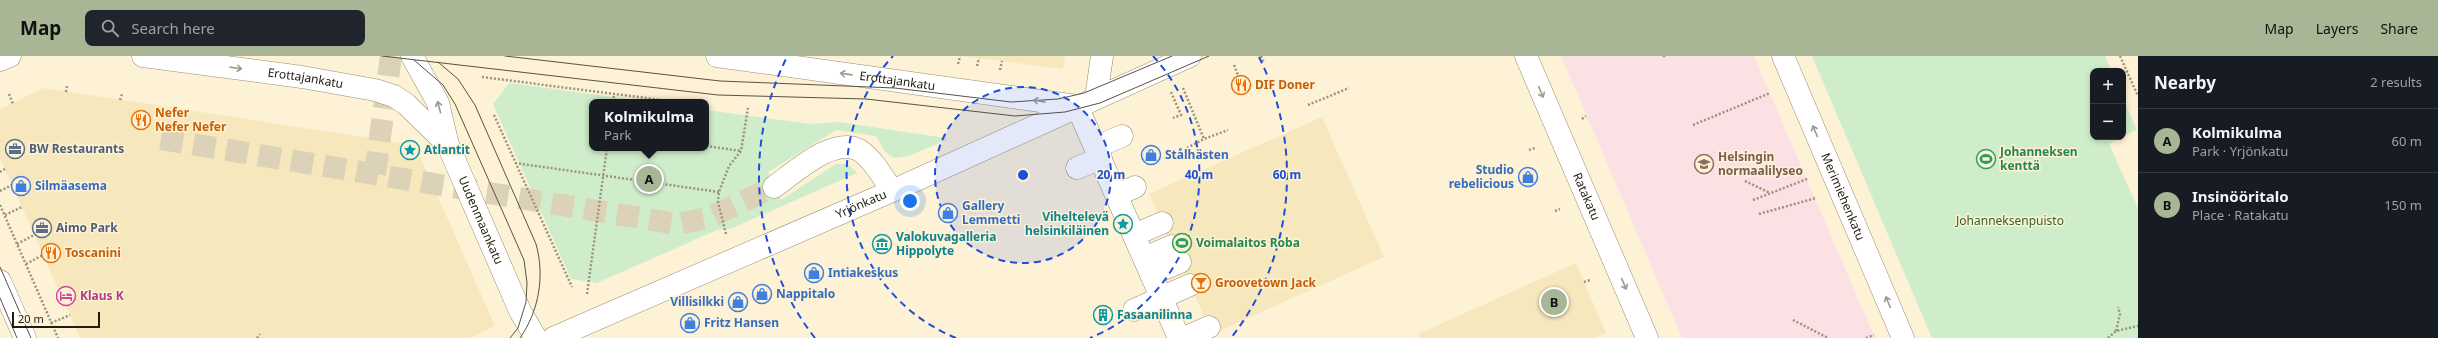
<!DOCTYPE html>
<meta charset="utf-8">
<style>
:root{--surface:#171b24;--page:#20242c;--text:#f1f3f6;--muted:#9ea1a6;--line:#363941;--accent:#a8b696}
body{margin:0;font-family:"Noto Sans",sans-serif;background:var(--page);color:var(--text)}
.controls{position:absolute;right:12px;top:12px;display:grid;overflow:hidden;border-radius:8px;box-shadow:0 2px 6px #0003}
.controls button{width:36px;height:36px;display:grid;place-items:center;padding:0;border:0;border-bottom:1px solid var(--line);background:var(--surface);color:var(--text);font:20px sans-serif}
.scale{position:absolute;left:12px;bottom:10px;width:88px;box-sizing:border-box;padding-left:4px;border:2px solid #211c0f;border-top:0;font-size:11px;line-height:14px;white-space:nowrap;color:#211c0f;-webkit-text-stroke:3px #fdf2d6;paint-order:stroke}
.you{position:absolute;left:910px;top:145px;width:14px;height:14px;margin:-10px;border:3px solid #fff;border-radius:50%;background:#1a73e8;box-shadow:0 0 0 6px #1a73e833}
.badge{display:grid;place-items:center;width:26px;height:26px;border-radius:50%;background:var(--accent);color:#111;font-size:13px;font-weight:700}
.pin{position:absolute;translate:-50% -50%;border:2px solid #fff;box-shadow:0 1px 4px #0006}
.popup{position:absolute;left:589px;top:43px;width:120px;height:52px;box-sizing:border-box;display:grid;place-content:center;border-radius:8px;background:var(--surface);filter:drop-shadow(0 1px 3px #0005);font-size:13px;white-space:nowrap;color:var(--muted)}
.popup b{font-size:15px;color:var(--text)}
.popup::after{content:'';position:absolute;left:50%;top:100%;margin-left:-8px;border:8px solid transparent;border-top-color:var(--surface)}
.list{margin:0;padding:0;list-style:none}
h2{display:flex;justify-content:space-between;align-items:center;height:52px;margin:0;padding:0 16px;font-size:17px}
h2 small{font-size:13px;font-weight:400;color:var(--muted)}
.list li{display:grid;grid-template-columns:26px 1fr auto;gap:12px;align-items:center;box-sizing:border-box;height:64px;padding:0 16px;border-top:1px solid var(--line)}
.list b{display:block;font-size:15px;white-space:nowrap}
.list p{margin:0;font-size:13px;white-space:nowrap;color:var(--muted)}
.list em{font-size:13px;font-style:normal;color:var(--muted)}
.icon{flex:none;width:22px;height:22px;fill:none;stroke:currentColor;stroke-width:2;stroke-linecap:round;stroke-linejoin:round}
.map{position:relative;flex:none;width:2138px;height:282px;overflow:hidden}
header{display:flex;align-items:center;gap:24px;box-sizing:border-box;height:56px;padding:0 20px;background:var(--accent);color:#111}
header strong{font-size:19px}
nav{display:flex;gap:22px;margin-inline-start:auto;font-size:14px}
.search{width:280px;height:36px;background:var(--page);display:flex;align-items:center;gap:10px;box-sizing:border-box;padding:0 14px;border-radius:8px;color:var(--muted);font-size:15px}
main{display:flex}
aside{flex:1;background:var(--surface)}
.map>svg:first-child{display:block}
</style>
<header>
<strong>Map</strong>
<div class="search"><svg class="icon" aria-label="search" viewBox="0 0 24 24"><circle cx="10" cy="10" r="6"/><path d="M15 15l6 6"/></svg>Search here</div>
<nav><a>Map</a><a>Layers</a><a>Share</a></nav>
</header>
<main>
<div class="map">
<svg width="2138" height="282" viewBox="0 0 2138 282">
<rect width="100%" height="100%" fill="#fdf2d6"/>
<path fill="#f7e7bc" d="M962,0H1065L1063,13Z
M44,32L415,89L495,270L469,282H80L0,102V53Z
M1322,61L1384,201L1212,278L1149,138Z
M1576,207L1606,277L1595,282H1420L1418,278Z"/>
<path fill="#fce1e4" d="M1561,0H1754L1875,282H1682Z"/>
<path fill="#cfedca" d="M1812,0H2105L2111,15H2093V81H2122L2109,88L2138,152V282H1932Z
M509,27L651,46H592V92H706V54L811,68L839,66L946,82V84L909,100L894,102L885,96L876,80L836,74L768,116L781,144L836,108H848L857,117L730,173L717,174L597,227L571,223L493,48Z
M2123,42L2137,74L2123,80Z"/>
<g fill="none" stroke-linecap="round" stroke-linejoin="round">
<path stroke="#dcd2b8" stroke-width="22" stroke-dasharray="22 11" stroke-linecap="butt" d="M161,83L677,168L708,162L774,131
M375,118L391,0"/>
<g stroke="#9a8e6e" stroke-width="23">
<g id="minor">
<path id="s1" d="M143,0L302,21L375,34L394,40L406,48L448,89"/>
<path id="s2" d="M717,0L1077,50"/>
<path id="s3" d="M1526,0L1647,282"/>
<path id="s4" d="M1783,0L1903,282"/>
<path d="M0,4L10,0"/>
<path d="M1096,42L1102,0"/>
<path d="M1077,50L1179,282"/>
<path d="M1096,91L1122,80"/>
<path d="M1077,112L1101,102"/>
<path d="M774,131C794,117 833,80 859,94C873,103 883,121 892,135"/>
<path d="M1117,139L1135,131"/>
<path d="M1134,179L1162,167"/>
<path d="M1144,202L1172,190"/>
<path d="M1151,218L1180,206"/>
<path d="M0,225L25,282"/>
<path d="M1134,254L1190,229"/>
<path id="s5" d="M553,282L892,135L1190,0"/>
<path d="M1184,282L1209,271"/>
</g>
</g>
<g stroke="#9a8e6e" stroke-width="23">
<g id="major">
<path id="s6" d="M412,0L438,47L448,89L520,255L536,282"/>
</g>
</g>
<path stroke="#9b937d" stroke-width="2.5" stroke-dasharray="2 2" stroke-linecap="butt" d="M1261,0L1264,7
M2120,0L2138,40
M1664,1V0
M958,8L960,0
M1234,9L1238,19
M977,10L979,2
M1000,14L1002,5
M482,21L677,46
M1183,32L1204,83L1228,74
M66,36L67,30
M1171,36L1181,59L1173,62
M9,38L13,48
M120,44L122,38
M613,46L614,39
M1308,49L1349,32
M494,59L572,231
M1582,63L1586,60
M1693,69L1770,37
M706,90L741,95
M1187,92L1204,83
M1529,94L1535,92
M515,107L719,136
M0,116L5,113
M1745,125L1770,137
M0,135L12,129
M1753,144L1807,123
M0,149L58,282
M1555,155L1560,153
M1759,158L1816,142
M5,159L22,151
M726,178L718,146L719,136L729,110L741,95L748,52
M17,188L34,179
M26,208L43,199
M1584,226L1590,224
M587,238L607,92
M1793,264L1828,282
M51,267L70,259
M2116,275L2120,258L2118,251
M257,282L260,278
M1866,282L1874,279
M2108,282L2116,275L2138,270"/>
<use href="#minor" stroke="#fff" stroke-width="22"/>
<use href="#major" stroke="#fff" stroke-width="22"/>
<path stroke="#595342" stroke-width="1" d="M382,0L718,39L866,43L1015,60L1065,56L1100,47L1209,0
M505,0L720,25L895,32L1011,46L1058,43L1084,37L1172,0
M414,4L443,29L455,48L524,204L527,227L526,246L518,272L510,282
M438,6L458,23L475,49L536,188C545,220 539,255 520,282
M0,211L31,282
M0,242L17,282"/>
</g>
<defs><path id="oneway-shaft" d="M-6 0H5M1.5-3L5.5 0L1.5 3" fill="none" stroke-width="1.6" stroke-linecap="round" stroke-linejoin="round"/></defs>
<g stroke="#9b9993">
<use href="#oneway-shaft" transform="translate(236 12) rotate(8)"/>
<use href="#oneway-shaft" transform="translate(846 18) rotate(-172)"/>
<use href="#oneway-shaft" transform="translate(1541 36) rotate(67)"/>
<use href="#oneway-shaft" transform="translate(1039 45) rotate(-172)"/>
<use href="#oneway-shaft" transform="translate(439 51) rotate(-105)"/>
<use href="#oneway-shaft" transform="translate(1815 75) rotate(-113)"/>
<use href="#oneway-shaft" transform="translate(1624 228) rotate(67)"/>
<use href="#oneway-shaft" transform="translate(1888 246) rotate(-113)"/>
</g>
<circle cx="1023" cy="119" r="88" fill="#1d4ed8" fill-opacity=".12"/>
<g fill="none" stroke="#1d4ed8" stroke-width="2" stroke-dasharray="7 5">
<circle cx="1023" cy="119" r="88"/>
<path d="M956 282A176 176 0 0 1 893 0M1153 0A176 176 0 0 1 1090 282"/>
<path d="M815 282A264 264 0 0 1 787 1M1259 1A264 264 0 0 1 1231 282"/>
</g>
<defs>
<g id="restaurant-ring" transform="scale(1)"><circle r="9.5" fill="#fdf2d6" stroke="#e8710a" stroke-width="1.5"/><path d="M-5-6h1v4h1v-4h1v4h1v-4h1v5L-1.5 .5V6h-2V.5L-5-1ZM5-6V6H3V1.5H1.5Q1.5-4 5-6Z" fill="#e8710a"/></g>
<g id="office-ring" transform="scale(1)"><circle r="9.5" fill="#fdf2d6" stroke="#5c6f8a" stroke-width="1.5"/><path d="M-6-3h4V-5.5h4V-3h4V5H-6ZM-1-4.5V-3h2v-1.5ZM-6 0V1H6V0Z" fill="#5c6f8a"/></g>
<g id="sight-ring" transform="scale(1)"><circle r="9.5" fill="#fdf2d6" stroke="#0f9aa8" stroke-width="1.5"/><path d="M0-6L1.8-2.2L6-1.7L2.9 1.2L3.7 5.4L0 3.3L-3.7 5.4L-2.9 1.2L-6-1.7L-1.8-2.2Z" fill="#0f9aa8"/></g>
<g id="shop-ring" transform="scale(1)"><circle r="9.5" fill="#fdf2d6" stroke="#3f7fe0" stroke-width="1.5"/><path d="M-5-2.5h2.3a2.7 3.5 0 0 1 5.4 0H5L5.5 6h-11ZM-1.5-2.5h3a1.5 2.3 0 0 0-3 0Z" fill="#3f7fe0"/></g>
<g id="stadium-ring" transform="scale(1)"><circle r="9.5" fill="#fdf2d6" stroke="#2e9e5b" stroke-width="1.5"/><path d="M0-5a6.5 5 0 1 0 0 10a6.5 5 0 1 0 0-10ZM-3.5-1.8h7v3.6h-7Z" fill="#2e9e5b"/></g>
<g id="school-ring" transform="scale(1)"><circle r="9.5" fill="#fdf2d6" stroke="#8d6e63" stroke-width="1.5"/><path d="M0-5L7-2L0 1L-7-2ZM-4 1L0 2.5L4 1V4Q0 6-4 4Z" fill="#8d6e63"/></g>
<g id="museum-ring" transform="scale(1)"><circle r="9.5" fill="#fdf2d6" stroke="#0f9aa8" stroke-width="1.5"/><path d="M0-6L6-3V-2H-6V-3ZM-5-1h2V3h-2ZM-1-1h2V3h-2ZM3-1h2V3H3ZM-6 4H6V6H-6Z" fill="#0f9aa8"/></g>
<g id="bar-ring" transform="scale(1)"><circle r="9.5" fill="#fdf2d6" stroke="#e8710a" stroke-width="1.5"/><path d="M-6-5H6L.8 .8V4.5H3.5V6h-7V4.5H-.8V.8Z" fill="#e8710a"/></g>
<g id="hotel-ring" transform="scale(1)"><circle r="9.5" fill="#fdf2d6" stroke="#d1479c" stroke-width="1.5"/><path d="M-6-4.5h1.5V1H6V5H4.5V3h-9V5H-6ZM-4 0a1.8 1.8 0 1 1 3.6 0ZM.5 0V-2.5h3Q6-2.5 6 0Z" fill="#d1479c"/></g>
<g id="building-ring" transform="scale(1)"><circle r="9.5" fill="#fdf2d6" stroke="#0f9aa8" stroke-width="1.5"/><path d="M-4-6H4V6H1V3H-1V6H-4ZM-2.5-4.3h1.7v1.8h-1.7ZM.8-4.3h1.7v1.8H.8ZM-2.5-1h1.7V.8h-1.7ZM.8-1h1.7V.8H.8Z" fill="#0f9aa8"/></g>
</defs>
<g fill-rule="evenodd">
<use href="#restaurant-ring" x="1241" y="29"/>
<use href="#restaurant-ring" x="141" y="64"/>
<use href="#office-ring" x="15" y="93"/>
<use href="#sight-ring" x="410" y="94"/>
<use href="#shop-ring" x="1151" y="99"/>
<use href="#stadium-ring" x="1986" y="103"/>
<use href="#school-ring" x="1704" y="108"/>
<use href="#shop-ring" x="1528" y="121"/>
<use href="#shop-ring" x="21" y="130"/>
<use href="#shop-ring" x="948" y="157"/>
<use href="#sight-ring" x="1123" y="168"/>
<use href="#office-ring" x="42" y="172"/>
<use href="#stadium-ring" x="1182" y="187"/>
<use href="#museum-ring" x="882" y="188"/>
<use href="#restaurant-ring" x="51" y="197"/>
<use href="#shop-ring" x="814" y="217"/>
<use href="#bar-ring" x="1201" y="227"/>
<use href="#shop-ring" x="762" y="238"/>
<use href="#hotel-ring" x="66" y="240"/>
<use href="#shop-ring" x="738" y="246"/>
<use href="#building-ring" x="1103" y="259"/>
<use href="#shop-ring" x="690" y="267"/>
</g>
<g text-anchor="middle" stroke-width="3" stroke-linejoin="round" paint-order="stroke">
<g font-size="12" fill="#211c0f" stroke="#fdf2d6">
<text dy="4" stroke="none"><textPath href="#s1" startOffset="164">Erottajankatu</textPath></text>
<text dy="4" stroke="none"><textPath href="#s2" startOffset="182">Erottajankatu</textPath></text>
<text dy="4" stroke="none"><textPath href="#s3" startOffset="153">Ratakatu</textPath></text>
<text dy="4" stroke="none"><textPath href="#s4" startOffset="153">Merimiehenkatu</textPath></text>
<text dy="4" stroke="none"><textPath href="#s5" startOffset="336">Yrjönkatu</textPath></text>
<text dy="4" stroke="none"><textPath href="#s6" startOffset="179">Uudenmaankatu</textPath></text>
</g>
<g font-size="12" font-weight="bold" fill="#c56008" stroke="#fdf2d6" text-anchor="start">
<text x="1255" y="33">DIF Doner</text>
<text x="155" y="61">Nefer<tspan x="155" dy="14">Nefer Nefer</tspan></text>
<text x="65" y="201">Toscanini</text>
<text x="1215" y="231">Groovetown Jack</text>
</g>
<g font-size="12" font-weight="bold" fill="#4e5e75" stroke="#fdf2d6" text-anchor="start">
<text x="29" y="97">BW Restaurants</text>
<text x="56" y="176">Aimo Park</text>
</g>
<g font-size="12" font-weight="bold" fill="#0d838f" stroke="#fdf2d6" text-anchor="start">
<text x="424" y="98">Atlantit</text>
<text x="1109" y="165" text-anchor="end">Viheltelevä<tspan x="1109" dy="14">helsinkiläinen</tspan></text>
<text x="896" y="185">Valokuvagalleria<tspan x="896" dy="14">Hippolyte</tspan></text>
<text x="1117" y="263">Fasaanilinna</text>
</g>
<g font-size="12" font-weight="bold" fill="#27864d" stroke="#fdf2d6" text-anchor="start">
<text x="2000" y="100">Johanneksen<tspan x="2000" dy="14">kenttä</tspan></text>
<text x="1196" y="191">Voimalaitos Roba</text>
</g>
<g font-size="12" font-weight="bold" fill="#366cbe" stroke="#fdf2d6" text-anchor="start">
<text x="1165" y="103">Stålhästen</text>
<text x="1514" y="118" text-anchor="end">Studio<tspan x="1514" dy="14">rebelicious</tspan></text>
<text x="35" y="134">Silmäasema</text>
<text x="962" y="154">Gallery<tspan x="962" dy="14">Lemmetti</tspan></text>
<text x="828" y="221">Intiakeskus</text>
<text x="776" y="242">Nappitalo</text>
<text x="724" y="250" text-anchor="end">Villisilkki</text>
<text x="704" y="271">Fritz Hansen</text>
</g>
<g font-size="12" font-weight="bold" fill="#785e54" stroke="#fdf2d6" text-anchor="start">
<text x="1718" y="105">Helsingin<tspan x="1718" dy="14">normaalilyseo</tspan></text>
</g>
<g font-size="12" fill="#2e6527" stroke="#fdf2d6">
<text x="2010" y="169">Johanneksenpuisto</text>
</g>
<g font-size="12" font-weight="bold" fill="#b23c85" stroke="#fdf2d6" text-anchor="start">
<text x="80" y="244">Klaus K</text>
</g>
</g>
<circle cx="1023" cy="119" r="6" fill="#1d4ed8" stroke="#fdf2d6" stroke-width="2"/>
<g font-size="12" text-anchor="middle" font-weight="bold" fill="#1d4ed8" stroke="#fdf2d6" stroke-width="3" stroke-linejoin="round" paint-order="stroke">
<text x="1111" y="123">20 m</text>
<text x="1199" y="123">40 m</text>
<text x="1287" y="123">60 m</text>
</g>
</svg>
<div class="controls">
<button>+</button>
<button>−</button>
</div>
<div class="scale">20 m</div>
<div class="you"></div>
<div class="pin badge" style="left:649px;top:123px">A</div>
<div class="popup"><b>Kolmikulma</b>Park</div>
<div class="pin badge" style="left:1554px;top:246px">B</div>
</div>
<aside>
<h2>Nearby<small>2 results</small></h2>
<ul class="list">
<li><span class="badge">A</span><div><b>Kolmikulma</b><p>Park · Yrjönkatu</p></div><em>60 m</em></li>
<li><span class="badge">B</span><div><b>Insinööritalo</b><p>Place · Ratakatu</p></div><em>150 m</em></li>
</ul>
</aside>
</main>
